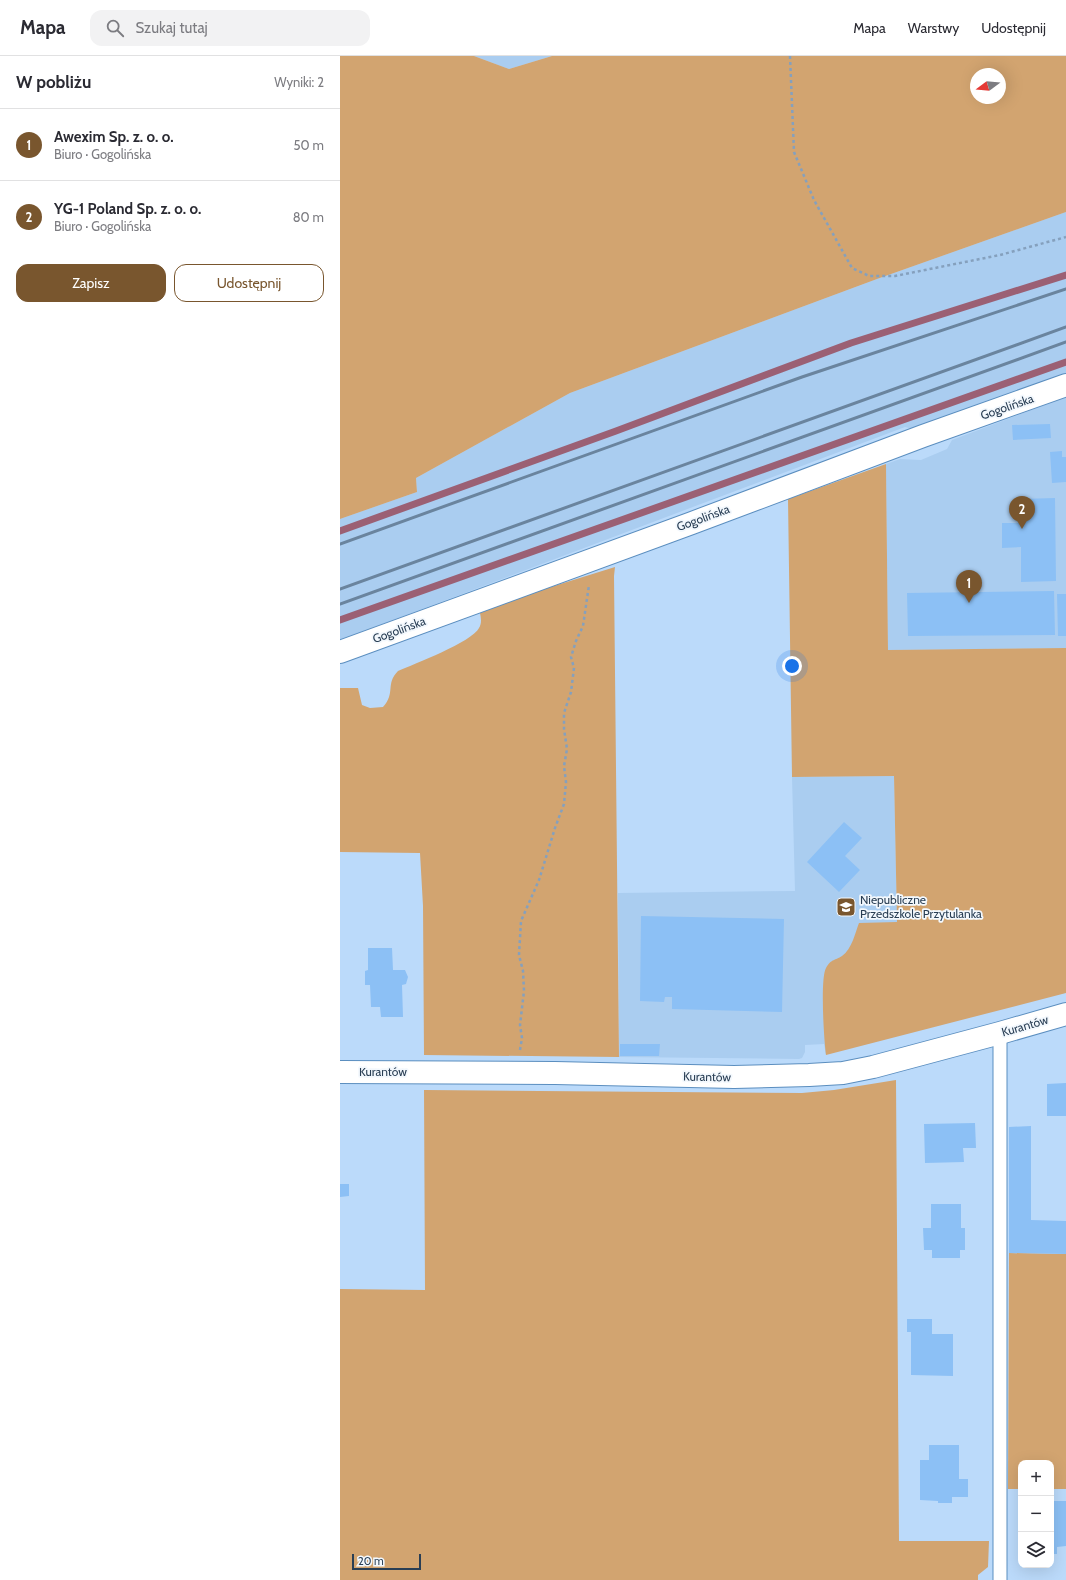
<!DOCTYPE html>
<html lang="pl">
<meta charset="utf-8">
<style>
:root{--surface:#fff;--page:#f2f2f3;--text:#2b2b33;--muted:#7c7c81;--line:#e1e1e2;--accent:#79562e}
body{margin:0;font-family:Cabin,sans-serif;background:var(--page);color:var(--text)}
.controls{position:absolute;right:12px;bottom:12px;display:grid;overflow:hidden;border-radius:8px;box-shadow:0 4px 16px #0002}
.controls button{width:36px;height:36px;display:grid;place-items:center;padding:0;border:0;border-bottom:1px solid var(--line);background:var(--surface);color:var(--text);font:20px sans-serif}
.compass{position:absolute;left:630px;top:12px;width:36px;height:36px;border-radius:50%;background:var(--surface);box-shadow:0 4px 16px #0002;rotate:254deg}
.scale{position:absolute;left:12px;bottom:10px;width:69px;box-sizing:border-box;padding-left:4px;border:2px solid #293e54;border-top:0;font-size:11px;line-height:14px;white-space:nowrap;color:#293e54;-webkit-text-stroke:3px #f3f8fd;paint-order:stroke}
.you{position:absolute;left:452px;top:610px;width:14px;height:14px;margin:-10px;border:3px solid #fff;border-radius:50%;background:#1a73e8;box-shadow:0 0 0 6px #1a73e833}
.badge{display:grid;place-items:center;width:26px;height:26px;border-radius:50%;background:var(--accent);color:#fff;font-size:13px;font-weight:700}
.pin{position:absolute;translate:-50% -33px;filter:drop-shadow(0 1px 2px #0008)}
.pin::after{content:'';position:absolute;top:21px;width:14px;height:12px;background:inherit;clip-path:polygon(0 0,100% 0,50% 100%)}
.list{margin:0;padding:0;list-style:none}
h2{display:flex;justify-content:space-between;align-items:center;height:52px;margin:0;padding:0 16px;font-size:17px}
h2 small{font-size:13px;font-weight:400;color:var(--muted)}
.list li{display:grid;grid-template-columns:26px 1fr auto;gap:12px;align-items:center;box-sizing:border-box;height:72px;padding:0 16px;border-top:1px solid var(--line)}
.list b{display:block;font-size:15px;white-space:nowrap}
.list p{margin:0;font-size:13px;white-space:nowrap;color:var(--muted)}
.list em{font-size:13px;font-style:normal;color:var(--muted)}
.actions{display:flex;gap:8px;padding:12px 16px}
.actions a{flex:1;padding:9px 0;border:1px solid var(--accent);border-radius:12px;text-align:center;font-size:14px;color:var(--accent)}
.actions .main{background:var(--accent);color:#fff}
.icon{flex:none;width:22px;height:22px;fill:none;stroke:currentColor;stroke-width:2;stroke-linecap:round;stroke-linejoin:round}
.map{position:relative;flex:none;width:726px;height:1524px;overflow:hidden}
header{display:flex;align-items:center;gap:24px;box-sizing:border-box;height:56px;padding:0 20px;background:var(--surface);border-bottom:1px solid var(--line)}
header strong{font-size:19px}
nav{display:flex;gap:22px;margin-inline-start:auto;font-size:14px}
.search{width:280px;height:36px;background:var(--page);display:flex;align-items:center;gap:10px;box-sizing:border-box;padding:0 14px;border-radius:12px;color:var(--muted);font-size:15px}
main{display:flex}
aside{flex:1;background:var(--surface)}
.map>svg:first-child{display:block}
</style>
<header>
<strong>Mapa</strong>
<div class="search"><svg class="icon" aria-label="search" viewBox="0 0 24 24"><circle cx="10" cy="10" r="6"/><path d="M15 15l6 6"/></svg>Szukaj tutaj</div>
<nav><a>Mapa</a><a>Warstwy</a><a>Udostępnij</a></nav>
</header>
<main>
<aside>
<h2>W pobliżu<small>Wyniki: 2</small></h2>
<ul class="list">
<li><span class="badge">1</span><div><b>Awexim Sp. z. o. o.</b><p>Biuro · Gogolińska</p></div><em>50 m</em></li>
<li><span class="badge">2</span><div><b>YG-1 Poland Sp. z. o. o.</b><p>Biuro · Gogolińska</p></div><em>80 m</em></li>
</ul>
<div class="actions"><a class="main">Zapisz</a><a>Udostępnij</a></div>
</aside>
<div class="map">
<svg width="726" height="1524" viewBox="0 0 726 1524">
<rect width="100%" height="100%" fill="#bbdafa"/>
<path fill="#aacdf0" d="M134,0H212L169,13Z
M726,156V320L579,375L565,371L0,584V463L77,436L76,422L230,337L537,223Z
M726,341V592L548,594L546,408L560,403L581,404L607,393L612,384Z
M554,720L557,867L486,999L484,988L465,989V996L462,1002L459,1003L279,1001L278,837L455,835L452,721Z"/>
<path fill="#d2a470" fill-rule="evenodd" d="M0,0H134L169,13L212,0H726V156L537,223L230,337L76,422L77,436L0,463ZM636,18H660V42H636Z
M546,408L548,594L726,592V937L486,999C484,985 480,923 486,912C492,902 495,905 502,900C512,893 515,877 519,867L557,866L554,720L452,721L448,443Z
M275,511L274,520L279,1001L84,999L83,850L80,797L0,796V632H18L22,649L30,652L43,651C56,637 45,628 58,615C74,608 132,586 139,572C142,567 141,562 140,557L198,535Z
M556,1024L559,1485H649L648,1511L638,1519V1524H0V1233L85,1234L84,1034L462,1037L494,1034Z
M669,1197L726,1198V1433H711V1407H681V1433H668Z"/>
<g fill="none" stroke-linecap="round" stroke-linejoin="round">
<path stroke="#9b6074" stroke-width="7" d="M0,475L276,375L511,287L726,219
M0,564L726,306"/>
</g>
<path fill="#8cc0f5" d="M710,368L711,382L673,384L672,369Z
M722,395V401H726V426L712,427L710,396Z
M715,442L716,525L681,526V491L662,492V467H680V443Z
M714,535L715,579L568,580L567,537Z
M717,538H726V580H718Z
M504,766L522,782L505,800L520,814L499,836L467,806Z
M301,860L444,863L442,956L332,953V941H325L324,946L300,945Z
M28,892H52L53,914H65L68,921L66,928L62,929L63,961H41L40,951H31L30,929H25V915L28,914Z
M280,988H320L319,1000H280Z
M726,1027V1060H707V1028Z
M635,1067L636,1092H623L624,1106L585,1107L584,1068Z
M691,1070V1164L726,1165V1198L669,1197V1071Z
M0,1128H9V1140L0,1141Z
M591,1148H621V1172H625V1194H620V1202H592V1194H584L583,1172H591Z
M567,1263H592V1278H613V1320L571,1319V1276H567Z
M589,1389H619V1423H628V1441H612V1447H598V1445L580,1444V1404H589Z
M711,1445H726V1490L717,1491V1498H711Z"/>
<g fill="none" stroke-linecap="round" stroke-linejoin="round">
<g stroke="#5b8ebf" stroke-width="15">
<path id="service" d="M660,1524V977"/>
</g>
<g stroke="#5b8ebf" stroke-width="24">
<path id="minor" d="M0,596L352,467L583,380L726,329
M0,1016L215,1017L394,1021L469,1019L503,1017L533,1011L660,977L726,958"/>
</g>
<path stroke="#85a0bd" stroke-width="2.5" stroke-dasharray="3 3" stroke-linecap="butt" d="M450,0L454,96L474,144L512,212L529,220H555L660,199L726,181
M180,994L182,982L180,969L184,935L183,915L179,899L181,865L199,824L215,772L224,748L226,726L224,710L227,693L224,673V657L231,636L234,612L231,601L236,585L243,570L249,529"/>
<use href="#service" stroke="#fff" stroke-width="13"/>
<use href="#minor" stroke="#fff" stroke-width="22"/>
<path stroke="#6a849e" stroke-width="3" d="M0,488L462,321L726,233
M0,533L726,271
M0,548L726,286"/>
</g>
<defs>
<g id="school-square" transform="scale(1)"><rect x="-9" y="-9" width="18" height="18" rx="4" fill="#79562e" stroke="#f3f8fd"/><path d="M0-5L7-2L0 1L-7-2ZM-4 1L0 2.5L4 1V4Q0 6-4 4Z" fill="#fff"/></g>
</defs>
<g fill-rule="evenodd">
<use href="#school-square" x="506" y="851"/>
</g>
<g text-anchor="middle" stroke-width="3.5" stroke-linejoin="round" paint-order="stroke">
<g font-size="12" fill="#293e54" stroke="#f3f8fd">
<text transform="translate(667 351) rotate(-19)" y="4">Gogolińska</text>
<text transform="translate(363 462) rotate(-20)" y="4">Gogolińska</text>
<text transform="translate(59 574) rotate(-20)" y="4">Gogolińska</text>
<text transform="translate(685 970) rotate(-16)" y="4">Kurantów</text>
<text x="43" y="1020">Kurantów</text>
<text transform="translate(367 1021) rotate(1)" y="4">Kurantów</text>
</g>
<g font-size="12" fill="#293e54" stroke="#f3f8fd" text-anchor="start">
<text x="520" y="848">Niepubliczne<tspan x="520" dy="14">Przedszkole Przytulanka</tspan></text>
</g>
</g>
</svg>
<div class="controls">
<button>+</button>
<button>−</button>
<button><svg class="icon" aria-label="layers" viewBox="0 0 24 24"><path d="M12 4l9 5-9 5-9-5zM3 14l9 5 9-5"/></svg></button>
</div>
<svg class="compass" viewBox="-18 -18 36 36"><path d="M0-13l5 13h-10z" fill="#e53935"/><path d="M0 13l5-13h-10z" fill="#7c7c81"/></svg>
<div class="scale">20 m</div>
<div class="you"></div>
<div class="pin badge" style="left:629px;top:547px">1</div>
<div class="pin badge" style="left:682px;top:473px">2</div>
</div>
</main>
